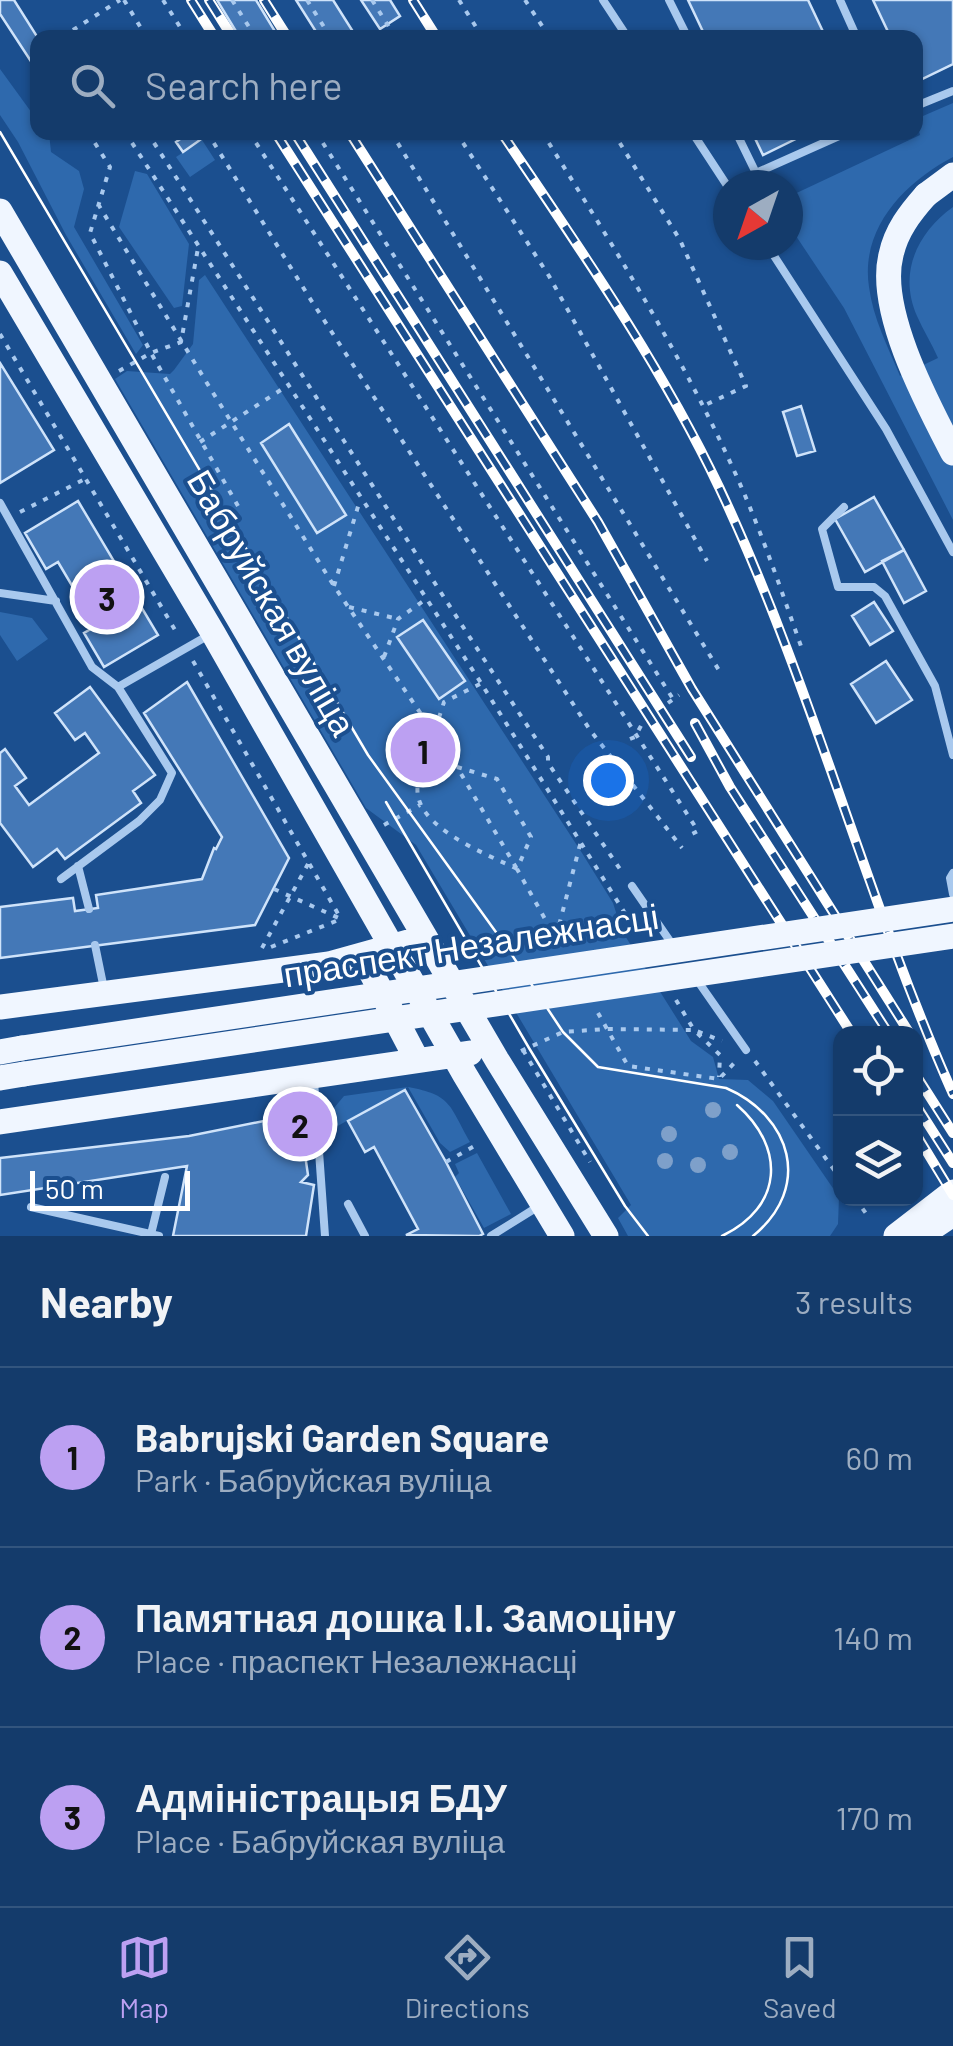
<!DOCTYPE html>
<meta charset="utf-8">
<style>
:root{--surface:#143b6b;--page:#1d4271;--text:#f1f3f6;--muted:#9dadc1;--line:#33557e;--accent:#bca0f2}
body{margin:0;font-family:Barlow,sans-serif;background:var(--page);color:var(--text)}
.controls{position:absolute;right:30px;bottom:30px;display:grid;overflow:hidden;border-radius:20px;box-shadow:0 2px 8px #0004}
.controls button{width:90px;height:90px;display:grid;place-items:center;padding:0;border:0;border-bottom:2px solid var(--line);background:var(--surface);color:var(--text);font:50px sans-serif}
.compass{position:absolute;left:713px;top:170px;width:90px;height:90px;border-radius:50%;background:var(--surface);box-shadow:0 2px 8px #0004;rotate:220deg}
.scale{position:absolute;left:30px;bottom:25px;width:160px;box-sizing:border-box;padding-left:10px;border:5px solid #fff;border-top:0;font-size:28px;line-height:35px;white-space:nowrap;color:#fff;-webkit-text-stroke:8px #1b4f8f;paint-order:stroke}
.you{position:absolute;left:608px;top:780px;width:35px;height:35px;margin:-25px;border:8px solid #fff;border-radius:50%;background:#1a73e8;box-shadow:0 0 0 15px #1a73e833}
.badge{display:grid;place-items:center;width:65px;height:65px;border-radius:50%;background:var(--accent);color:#111;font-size:32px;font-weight:700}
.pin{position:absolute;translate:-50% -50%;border:5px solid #fff;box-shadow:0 2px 10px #0006}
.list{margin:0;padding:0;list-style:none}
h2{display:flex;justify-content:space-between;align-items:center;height:130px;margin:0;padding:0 40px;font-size:42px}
h2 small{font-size:32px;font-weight:400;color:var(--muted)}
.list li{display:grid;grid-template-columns:65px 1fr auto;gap:30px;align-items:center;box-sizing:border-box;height:180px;padding:0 40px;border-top:2px solid var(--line)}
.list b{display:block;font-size:38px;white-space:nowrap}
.list p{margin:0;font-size:32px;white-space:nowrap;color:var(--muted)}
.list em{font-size:32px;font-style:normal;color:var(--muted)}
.icon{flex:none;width:55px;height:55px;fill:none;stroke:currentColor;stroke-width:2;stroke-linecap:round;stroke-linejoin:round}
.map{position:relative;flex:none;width:953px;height:1236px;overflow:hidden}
.search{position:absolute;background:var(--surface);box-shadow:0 2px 8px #0004;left:30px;right:30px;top:30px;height:110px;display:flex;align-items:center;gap:25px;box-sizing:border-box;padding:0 35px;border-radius:20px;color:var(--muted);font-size:38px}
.sheet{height:670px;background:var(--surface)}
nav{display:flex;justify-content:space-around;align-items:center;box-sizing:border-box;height:140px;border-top:2px solid var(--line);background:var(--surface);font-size:28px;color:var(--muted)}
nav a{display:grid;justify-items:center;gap:5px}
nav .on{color:var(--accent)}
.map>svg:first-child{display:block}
</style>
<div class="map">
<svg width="953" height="1236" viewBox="0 0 953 1236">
<rect width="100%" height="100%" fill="#1b4f8f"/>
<path fill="#2e69ad" d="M0,69L37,120L38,132L49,133L51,152L79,171L84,189L74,227L143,345L136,354L66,235L18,142L0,115Z
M953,103V157C905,182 860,228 869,287C873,318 888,347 900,376L938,358C932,344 923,330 917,316C898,273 917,233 953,207V520L844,308L788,224V197L920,135L916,119Z
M202,140L215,160L190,177L176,157Z
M135,171L147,174L189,244L182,306L174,308L119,227Z
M205,275L582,853L613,903L622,931L691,1041L713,1057L719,1079L748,1080L773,1101L839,1197L838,1224L830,1236H628L618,1218L631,1205L416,845L366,808L115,379L127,371L170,374L174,370L193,344L199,280Z
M0,612L32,618L48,639L17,661L0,635Z
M408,1087C452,1095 449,1105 470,1142L450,1152L440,1143L408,1087L334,1128V1108L344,1096Z
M477,1153L511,1214L484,1228L455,1177L459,1173L455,1164Z"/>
<path fill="#4478b7" stroke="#cfe3fa" stroke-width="2.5" d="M0,0H14L38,38V72L0,14Z
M217,0H256L279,38H240Z
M296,0H333L357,38H320Z
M361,0H390L400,16L380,29Z
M688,0H808L826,38H706Z
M873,0H953V64L916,82V38H891Z
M190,132H195L200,140L183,152L176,142Z
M752,132H810L763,155Z
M0,363L54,450L0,483Z
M801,406L815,451L797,456L783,412Z
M289,424L346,515L317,533L261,443Z
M874,497L904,550L865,572L835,519Z
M78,501L158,635L104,667L84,633L96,626L58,562L46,569L25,533Z
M904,550L926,591L904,603L882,561Z
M874,602L893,631L870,645L852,616Z
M423,620L465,681L439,699L397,637Z
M886,661L912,700L876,723L851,684Z
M187,682L289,858L255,925L0,958V907L73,898L75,911L98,908L96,895L202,879L214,848L216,849L222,837L144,713Z
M90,687L155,775L133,791L141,803L65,859L57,849L33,867L0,823V753L5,749L26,778L15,786L29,805L99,753L85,733L75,740L55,713Z
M405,1090L446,1162L483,1234L479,1236L406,1235L418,1229L374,1147L365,1152L348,1121Z
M299,1114L308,1175L301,1182L314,1185L306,1236H173L187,1166L0,1195V1158L189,1136Z"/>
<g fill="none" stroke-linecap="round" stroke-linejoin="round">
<path stroke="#a9c9ee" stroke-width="4" stroke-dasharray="5 8" stroke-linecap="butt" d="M124,0L147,38
M163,0L187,38
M232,0L256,38
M307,0L331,38
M372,0L396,38
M459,0L483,38
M525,0L550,38
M62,37L120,0
M88,132L110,167L90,233L151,353L238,506
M125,132L481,683L636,931
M147,132C281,340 412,551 548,757V763L624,875
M207,132L309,297L590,730L682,848
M249,132L698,831L692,834
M316,132L673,699
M391,132L720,672
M456,132L549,276L707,561
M542,132C610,241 678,348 731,464C759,524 780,587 802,649
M613,132L680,240L746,386L703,406
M98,204L210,388L334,586L457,767L517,869
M0,334L178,635
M119,371L151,353L181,342L198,248
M200,442L287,386
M20,512L87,478
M334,586L360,500
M349,607L398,619
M384,657L398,619L426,599
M193,661L341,919
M480,684L444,702C436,729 423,757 418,784C410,826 487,854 517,869
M668,703L679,695
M630,739L635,737L643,722
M457,767L497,779L531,837L517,869L559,944
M384,825L420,805
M274,889L341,919
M556,937L581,841
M271,947L341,919
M262,948L308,864
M676,1000L694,1030L722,1041
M598,1013L628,1066L719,1079L738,1059
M523,1050L590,1162
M521,1051L563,1032L606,1029L694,1030L720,1055L719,1077
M755,1061L840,1178
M446,1162L478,1144
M855,1198L870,1219"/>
<path stroke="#a9c9ee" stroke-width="8" d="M603,0L628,38
M669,0L688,38
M840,0L857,38
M916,106L953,91
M692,132L728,187
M736,132L756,173L848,132
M767,245L886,429L953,552
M0,503L92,667L118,687L209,635
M844,507L822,529L838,587H874L885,596L935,686L953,755
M0,593L56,601
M78,866L89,909
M953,873L950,878L953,894
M61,879L139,821L160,800L172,773L118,687
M632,886L672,944
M95,945L104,989
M697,980L746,1050
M314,1081L325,1236
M348,1204L365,1236
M31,1207L159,1236
M151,1234L165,1177
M491,1236L539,1206"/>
<path stroke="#f0f6ff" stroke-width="25" d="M926,195L953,175
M0,211L497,1060L606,1236
M0,273L213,633L465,1075L562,1236
M362,955L417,1060
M0,1007L329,964L408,942
M0,1052L22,1048
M0,1078L24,1074
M0,1122L470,1053
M896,1236L953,1192
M920,1236L953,1214"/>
<path stroke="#fff" stroke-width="2.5" d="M0,132L368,755L506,946L563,1032L598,1067L726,1088C791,1116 813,1187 753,1236
M386,802L529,1048L625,1206L648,1236
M722,1236C783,1207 786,1148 737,1105"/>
<g stroke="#fff" stroke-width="10">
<path id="rail" d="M191,0L215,38
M209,0L233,38
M264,0L288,38
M413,0L437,38
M275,132L852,1034
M294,132L691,757
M349,132L598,522L692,689L910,1034
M501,132C578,246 660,363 719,487C812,684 865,896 953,1094
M695,723L730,787L889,1034
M916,1075L953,1133
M916,1105L953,1163
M916,1134L953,1195"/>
</g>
<use href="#rail" stroke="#1b4f8f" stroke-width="6" stroke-dasharray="19" stroke-linecap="butt"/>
<path stroke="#f0f6ff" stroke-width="25" d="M926,195C910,213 896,231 891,255C877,310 927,403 953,453
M22,1048L953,909
M24,1074L953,936"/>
</g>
<g fill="#7ea0ca">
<circle cx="713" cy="1110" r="8"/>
<circle cx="669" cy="1134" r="8"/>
<circle cx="730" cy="1152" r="8"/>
<circle cx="665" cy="1161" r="8"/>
<circle cx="698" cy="1165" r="8"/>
</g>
<g text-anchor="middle" stroke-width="8" stroke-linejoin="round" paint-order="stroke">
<g font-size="35" fill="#fff" stroke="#1b4f8f">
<text transform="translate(271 603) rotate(60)" y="12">Бабруйская вуліца</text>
<text transform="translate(471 946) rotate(-9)" y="12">праспект Незалежнасці</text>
</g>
</g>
</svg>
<div class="controls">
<button><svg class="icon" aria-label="locate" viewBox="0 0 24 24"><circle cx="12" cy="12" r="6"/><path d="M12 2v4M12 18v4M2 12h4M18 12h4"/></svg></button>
<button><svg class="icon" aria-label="layers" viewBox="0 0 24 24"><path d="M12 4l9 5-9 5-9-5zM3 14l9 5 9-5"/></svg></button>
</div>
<svg class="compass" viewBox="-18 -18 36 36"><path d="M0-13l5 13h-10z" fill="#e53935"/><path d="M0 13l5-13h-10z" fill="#9dadc1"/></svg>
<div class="scale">50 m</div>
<div class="you"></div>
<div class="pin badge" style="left:423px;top:750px">1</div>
<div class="pin badge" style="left:300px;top:1124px">2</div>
<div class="pin badge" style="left:107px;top:597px">3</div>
<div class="search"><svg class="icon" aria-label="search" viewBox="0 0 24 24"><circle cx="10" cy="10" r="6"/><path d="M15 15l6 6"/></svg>Search here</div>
</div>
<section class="sheet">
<h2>Nearby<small>3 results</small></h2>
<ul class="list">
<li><span class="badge">1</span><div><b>Babrujski Garden Square</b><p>Park · Бабруйская вуліца</p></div><em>60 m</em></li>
<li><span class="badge">2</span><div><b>Памятная дошка І.І. Замоціну</b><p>Place · праспект Незалежнасці</p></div><em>140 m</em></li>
<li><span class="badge">3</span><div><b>Адміністрацыя БДУ</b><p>Place · Бабруйская вуліца</p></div><em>170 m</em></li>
</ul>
</section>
<nav>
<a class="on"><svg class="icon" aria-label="map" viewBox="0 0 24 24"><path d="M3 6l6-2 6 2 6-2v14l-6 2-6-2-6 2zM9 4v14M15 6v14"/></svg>Map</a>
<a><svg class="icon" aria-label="directions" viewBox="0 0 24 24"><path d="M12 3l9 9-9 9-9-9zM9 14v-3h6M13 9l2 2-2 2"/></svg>Directions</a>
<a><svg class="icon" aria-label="saved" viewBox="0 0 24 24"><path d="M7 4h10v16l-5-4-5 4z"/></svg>Saved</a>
</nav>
